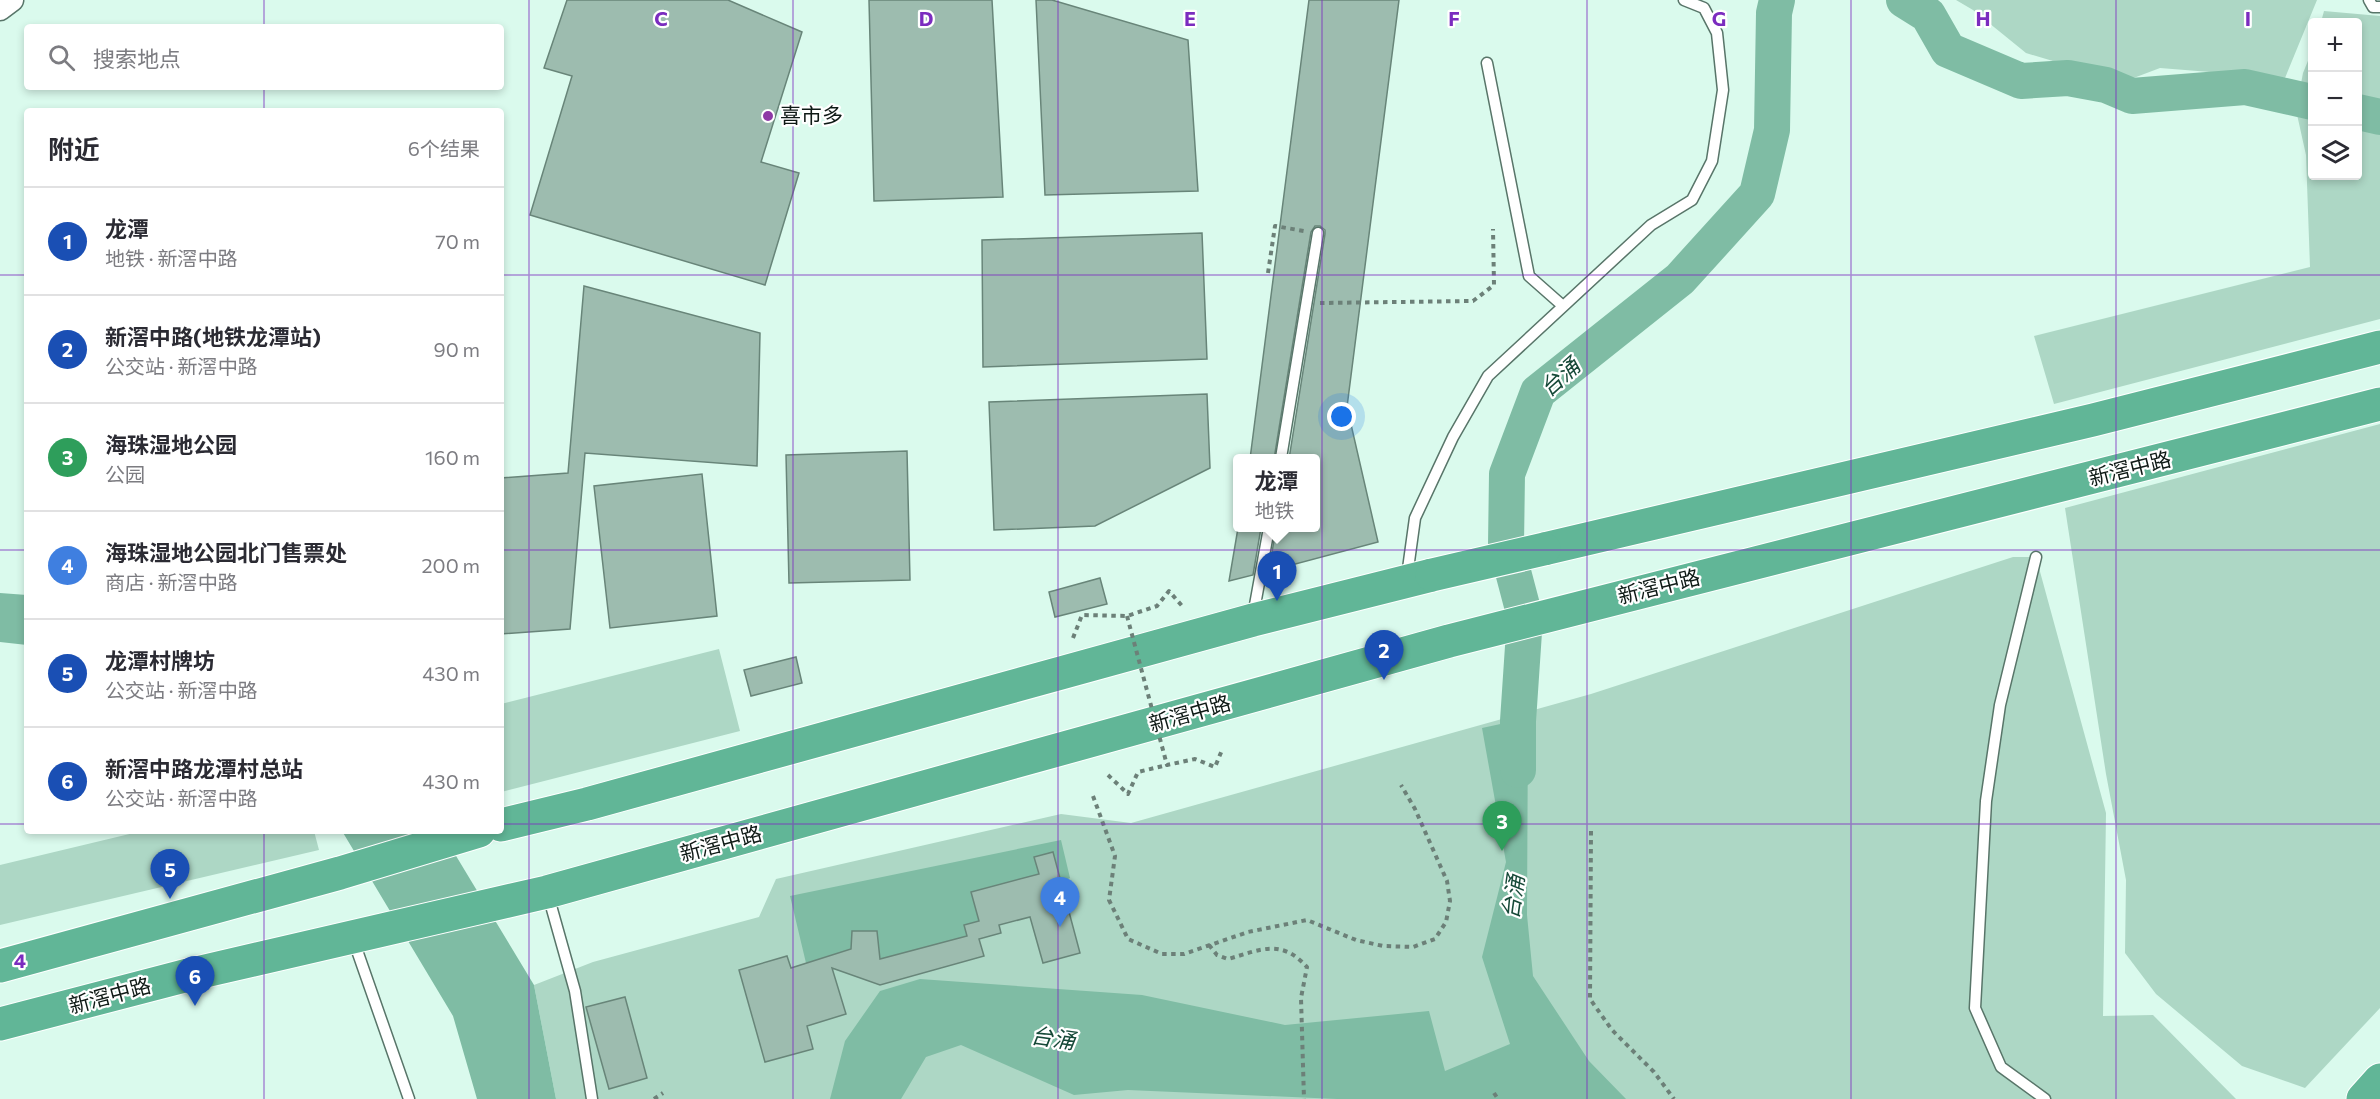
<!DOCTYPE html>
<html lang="zh">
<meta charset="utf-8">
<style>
:root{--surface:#fff;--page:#f7f7f7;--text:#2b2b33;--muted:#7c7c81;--line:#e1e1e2;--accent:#b45309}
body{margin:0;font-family:Commissioner,"Noto Sans SC",sans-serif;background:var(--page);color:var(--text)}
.controls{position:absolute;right:18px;top:18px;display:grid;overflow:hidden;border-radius:6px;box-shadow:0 3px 9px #0003}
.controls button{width:54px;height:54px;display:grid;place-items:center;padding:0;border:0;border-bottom:2px solid var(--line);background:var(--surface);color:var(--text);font:30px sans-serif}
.you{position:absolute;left:1342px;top:417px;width:21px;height:21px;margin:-15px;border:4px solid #fff;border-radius:50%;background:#1a73e8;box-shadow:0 0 0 9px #1a73e833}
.badge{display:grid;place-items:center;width:39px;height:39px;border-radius:50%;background:var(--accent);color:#fff;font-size:20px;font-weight:700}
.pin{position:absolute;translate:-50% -50px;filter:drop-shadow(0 2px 3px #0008)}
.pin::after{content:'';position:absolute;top:32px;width:21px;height:18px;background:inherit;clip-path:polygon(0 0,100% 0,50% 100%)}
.popup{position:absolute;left:1233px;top:454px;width:87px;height:78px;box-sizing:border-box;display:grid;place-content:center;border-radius:6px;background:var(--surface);filter:drop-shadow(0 2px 4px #0005);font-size:20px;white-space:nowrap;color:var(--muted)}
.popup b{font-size:22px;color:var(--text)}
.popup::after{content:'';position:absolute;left:50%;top:100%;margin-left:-12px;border:12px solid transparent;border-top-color:var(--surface)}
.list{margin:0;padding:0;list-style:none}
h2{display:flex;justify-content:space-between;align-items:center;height:78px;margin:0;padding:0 24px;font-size:26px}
h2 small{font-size:20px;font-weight:400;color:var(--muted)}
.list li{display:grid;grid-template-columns:39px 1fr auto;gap:18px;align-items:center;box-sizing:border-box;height:108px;padding:0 24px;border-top:2px solid var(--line)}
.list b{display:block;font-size:22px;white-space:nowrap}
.list p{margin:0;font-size:20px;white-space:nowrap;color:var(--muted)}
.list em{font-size:20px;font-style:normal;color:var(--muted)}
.icon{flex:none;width:33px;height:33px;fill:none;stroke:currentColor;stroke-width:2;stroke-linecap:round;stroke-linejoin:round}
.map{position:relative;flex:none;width:2380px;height:1099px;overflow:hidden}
.search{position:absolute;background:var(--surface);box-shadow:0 3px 9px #0003;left:24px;top:24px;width:480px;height:66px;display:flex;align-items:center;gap:15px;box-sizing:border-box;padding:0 21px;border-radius:6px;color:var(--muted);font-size:22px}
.panel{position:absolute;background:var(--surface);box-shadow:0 3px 9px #0003;left:24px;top:108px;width:480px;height:726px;border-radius:6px}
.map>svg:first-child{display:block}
</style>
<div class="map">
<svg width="2380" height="1099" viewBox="0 0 2380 1099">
<rect width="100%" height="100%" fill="#dafaed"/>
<path fill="#add7c5" d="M1956,0H2317L2285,78L2160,68L2123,82L2026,53L1973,10Z
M2324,11L2380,16V319L2054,404L2034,336L2310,267L2306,155L2296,110L2303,73L2312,51V176H2358V22H2321Z
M2380,424V1008L2305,1088L2242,1066L2156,994L2125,953L2126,880L2106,774L2065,508Z
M2013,557H2036L2106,813L2103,1016L2153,1015L2236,1099H556L534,985L593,962L759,917L776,879L1061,814L1131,823L1591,694Z
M719,649L740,731L501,792V704Z
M142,831H314L319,850L0,925V865Z"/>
<path fill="#7fbca4" d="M0,593L27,595V645L0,642Z
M1528,718L1527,915L1533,976L1589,1061L1626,1099H1337L1128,1090L1074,1095L961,1045L926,1057L901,1099H830L845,1041L880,991L920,979L1142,995L1285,1025L1429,1011L1445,1071L1510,1044L1482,957L1506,862L1482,728Z
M342,831H441L534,985L556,1099H477L453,1016Z
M1061,840L1070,878L1030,898L968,940L881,968L846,951L806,963L790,896Z"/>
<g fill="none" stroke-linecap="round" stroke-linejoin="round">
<path stroke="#7fbca4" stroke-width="36" d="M1904,0L1928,15L1948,50L2021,81L2068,78L2106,85L2132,96L2245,87L2312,102
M2358,112L2380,117
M1518,770V721L1525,617L1506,545L1507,474L1538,392L1680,279L1757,194L1772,130L1774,13L1777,0"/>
</g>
<path fill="#9dbcaf" stroke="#688579" stroke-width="1.5" d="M567,0H728L802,32L761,162L799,173L765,285L530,215L572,76L544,68Z
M869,0H992L1003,197L874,201Z
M1036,0H1052L1188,40L1198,191L1045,195Z
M1309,0H1399L1347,407L1378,542L1269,571L1276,528H1316V459H1289L1325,234V230L1320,226H1315L1311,232L1274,459H1250Z
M1202,233L1207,359L983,367L982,240Z
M584,286L760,333L757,466L585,453L570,629L501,634V478L568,473Z
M1207,394L1210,468L1095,526L994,530L989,402Z
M907,451L910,580L789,583L786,455Z
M702,474L717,616L610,628L594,486Z
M1238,528H1261L1253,575L1229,581Z
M1100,578L1107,604L1055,617L1049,592Z
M796,657L802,683L751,696L744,670Z
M1053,852L1080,953L1043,963L1030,917L999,925L1001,933L979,939L984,956L880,985L832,968L846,1014L807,1026L813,1049L765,1062L739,970L787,956L791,968L851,949L852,931H877L880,959L967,936L964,925L979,921L971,892L1039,874L1034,857Z
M625,997L647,1078L609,1089L586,1007Z"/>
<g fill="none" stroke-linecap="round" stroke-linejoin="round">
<g stroke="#587569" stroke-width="13">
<path id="lane" d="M2369,0L2373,7H2380
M1487,63L1529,276L1563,306
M1281,458L1318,233
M2036,557L2000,705L1986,801L1975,1008L2001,1067L2045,1099
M1407,576L1415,518L1453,437L1488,376L1651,225L1692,200L1712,161L1723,90L1717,33L1704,8L1684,0
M1253,616L1269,528
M548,895L575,991L592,1099
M353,939L409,1099"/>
</g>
<g stroke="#587569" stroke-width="25">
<path id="street" d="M0,9L12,0"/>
</g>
<g stroke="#fff" stroke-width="35">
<path id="highway" d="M1544,549L2093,420L2380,347
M501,825L587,804L1253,620L1432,575
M0,966L340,873L479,831
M0,1024L188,975L547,892L1449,641L2380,404
M2363,1099L2380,1080"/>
</g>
<path stroke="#6c8078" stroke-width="4" stroke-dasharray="4.5 4.5" stroke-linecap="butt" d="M1268,273L1275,226L1304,231
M1320,303L1473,301L1494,285L1493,229
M1108,775L1128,794L1138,772L1167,765
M1093,796L1115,856L1109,900L1128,939L1162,954H1184L1248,932L1307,920L1356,940L1383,946L1413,947L1435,939L1446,922L1450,901L1447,881L1415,809L1401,785
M1591,831L1590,999L1612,1030L1654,1072L1674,1099
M1209,945L1217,955L1228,959C1260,950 1281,938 1307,967L1301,998L1304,1099
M1494,1093L1498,1099
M654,1099L663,1093"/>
<use href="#lane" stroke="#fff" stroke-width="10"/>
<use href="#street" stroke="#fff" stroke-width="22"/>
<use href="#highway" stroke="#61b697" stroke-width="33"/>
<g stroke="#fff" stroke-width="35" stroke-linecap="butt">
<path id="highway-bridge" d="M1432,575L1544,549"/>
</g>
<path stroke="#6c8078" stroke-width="4" stroke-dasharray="4.5 4.5" stroke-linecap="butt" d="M1127,616L1167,765L1195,759L1215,767L1222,750
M1073,638L1082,615L1127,616L1157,606L1169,591L1183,607"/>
<use href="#highway-bridge" stroke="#61b697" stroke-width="33"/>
</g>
<path fill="none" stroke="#7b2cbf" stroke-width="1.5" stroke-opacity="0.55" d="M264,0V27M529,0V1099M793,0V1099M1058,0V1099M1322,0V1099M1587,0V1099M1851,0V1099M2116,0V1099M264,87V111M0,275H27M501,275H2380M0,550H27M501,550H2380M0,824H27M501,824H2380M264,831V1099"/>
<circle fill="#8e39a6" stroke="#fff" stroke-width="2" cx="768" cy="116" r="6"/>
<g text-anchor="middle" stroke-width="4.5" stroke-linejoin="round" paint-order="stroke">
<g font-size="21" fill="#0e1915" stroke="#fff" text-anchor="start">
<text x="780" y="123">喜市多</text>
</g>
<g font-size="21" fill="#0e1915" stroke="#fff">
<text transform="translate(2130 469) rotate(-14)" y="7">新滘中路</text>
<text transform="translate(1659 587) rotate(-14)" y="7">新滘中路</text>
<text transform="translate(1190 714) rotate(-16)" y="7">新滘中路</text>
<text transform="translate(721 844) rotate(-15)" y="7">新滘中路</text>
<text transform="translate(110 996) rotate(-15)" y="7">新滘中路</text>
</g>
<g font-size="22" font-style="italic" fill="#164938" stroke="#fff">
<text transform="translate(1560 377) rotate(-42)" y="8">台涌</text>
<text transform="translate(1513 897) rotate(-82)" y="8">台涌</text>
<text transform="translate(1053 1038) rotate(8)" y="8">台涌</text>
</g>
</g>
<g font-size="20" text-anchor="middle" font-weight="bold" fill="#7b2cbf" stroke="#fff" stroke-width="4.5" stroke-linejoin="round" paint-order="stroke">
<text x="661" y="26">C</text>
<text x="926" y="26">D</text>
<text x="1190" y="26">E</text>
<text x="1454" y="26">F</text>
<text x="1719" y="26">G</text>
<text x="1983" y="26">H</text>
<text x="2248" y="26">I</text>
<text x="20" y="968">4</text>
</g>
</svg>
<div class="controls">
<button>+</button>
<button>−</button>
<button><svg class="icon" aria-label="layers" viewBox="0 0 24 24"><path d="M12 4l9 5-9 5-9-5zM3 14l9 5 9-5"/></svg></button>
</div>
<div class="you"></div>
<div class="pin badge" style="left:1277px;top:601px;background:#1a4fb4">1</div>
<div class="popup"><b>龙潭</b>地铁</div>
<div class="pin badge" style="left:1384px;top:680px;background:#1a4fb4">2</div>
<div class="pin badge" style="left:1502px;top:851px;background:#2e9e5b">3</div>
<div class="pin badge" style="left:1060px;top:927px;background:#3f7fe0">4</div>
<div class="pin badge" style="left:170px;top:899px;background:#1a4fb4">5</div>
<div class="pin badge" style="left:195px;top:1006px;background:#1a4fb4">6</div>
<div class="search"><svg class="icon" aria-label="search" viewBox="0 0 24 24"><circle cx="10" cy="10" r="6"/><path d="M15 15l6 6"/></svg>搜索地点</div>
<section class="panel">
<h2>附近<small>6个结果</small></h2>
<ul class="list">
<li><span class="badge" style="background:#1a4fb4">1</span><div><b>龙潭</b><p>地铁 · 新滘中路</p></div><em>70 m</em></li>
<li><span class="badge" style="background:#1a4fb4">2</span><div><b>新滘中路(地铁龙潭站)</b><p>公交站 · 新滘中路</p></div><em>90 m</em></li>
<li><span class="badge" style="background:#2e9e5b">3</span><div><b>海珠湿地公园</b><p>公园</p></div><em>160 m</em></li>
<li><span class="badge" style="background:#3f7fe0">4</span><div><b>海珠湿地公园北门售票处</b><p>商店 · 新滘中路</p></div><em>200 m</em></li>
<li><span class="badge" style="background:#1a4fb4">5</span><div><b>龙潭村牌坊</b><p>公交站 · 新滘中路</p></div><em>430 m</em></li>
<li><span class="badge" style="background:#1a4fb4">6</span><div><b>新滘中路龙潭村总站</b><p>公交站 · 新滘中路</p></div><em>430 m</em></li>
</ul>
</section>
</div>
